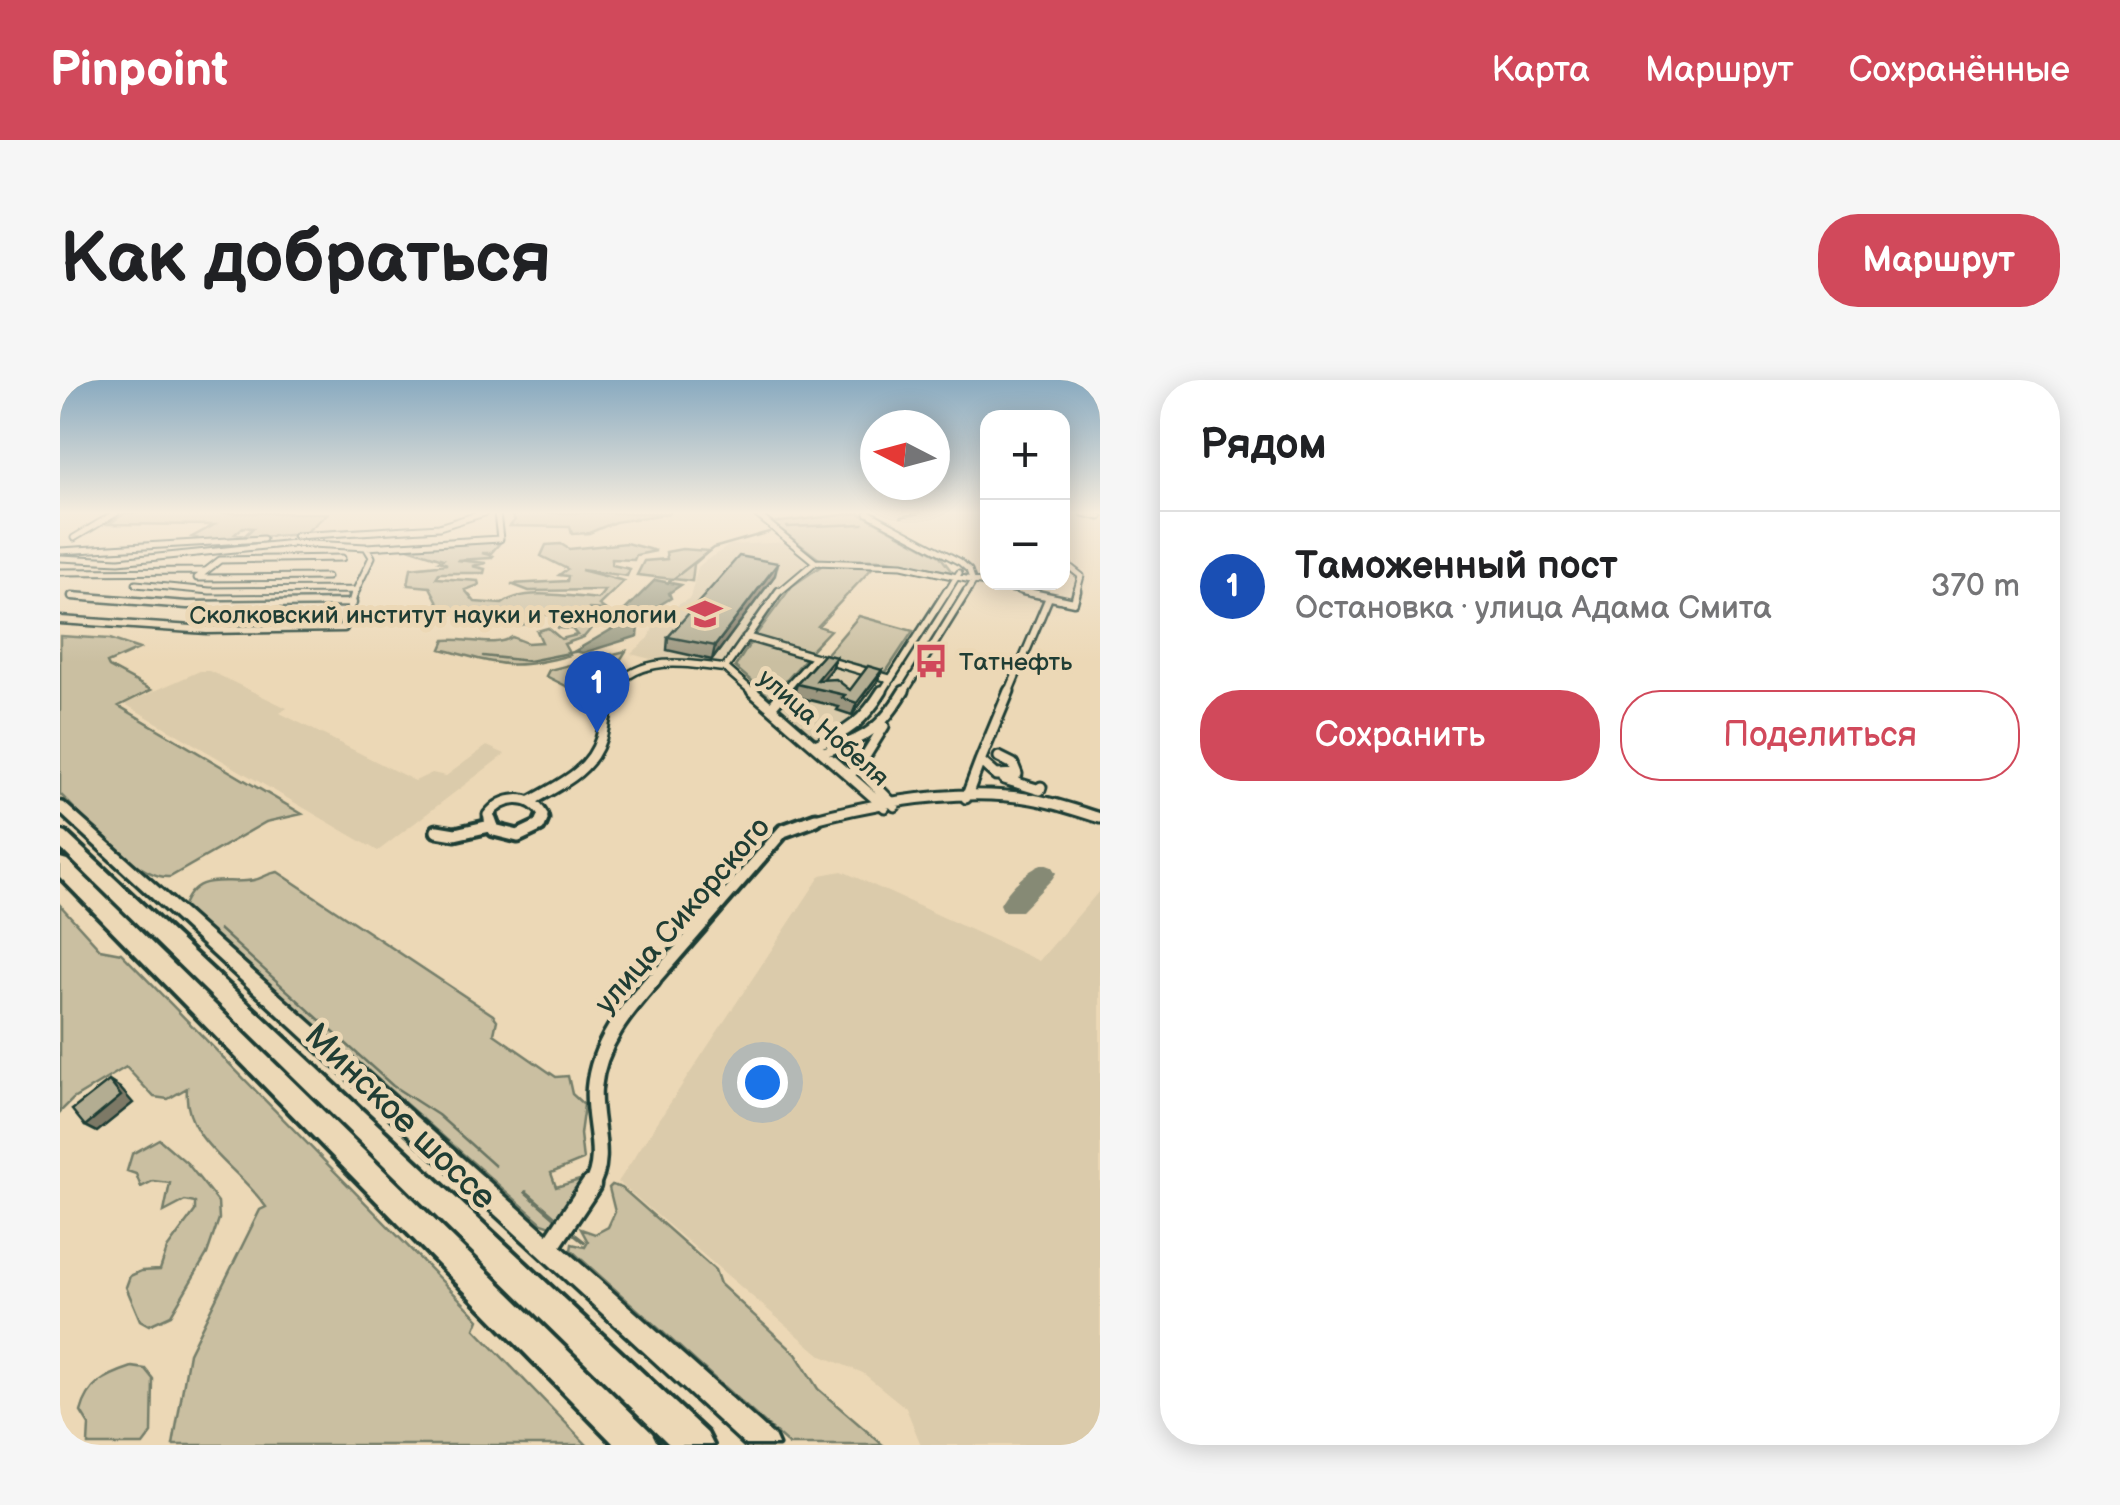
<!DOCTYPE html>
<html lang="ru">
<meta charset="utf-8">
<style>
:root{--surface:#fff;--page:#f6f6f6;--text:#202124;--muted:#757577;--line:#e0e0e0;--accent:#d1495b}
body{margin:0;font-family:"Balsamiq Sans",sans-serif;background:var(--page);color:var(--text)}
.controls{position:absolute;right:30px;top:30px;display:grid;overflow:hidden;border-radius:20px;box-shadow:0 5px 25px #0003}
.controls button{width:90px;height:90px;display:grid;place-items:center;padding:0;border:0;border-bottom:2px solid var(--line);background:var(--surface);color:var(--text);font:50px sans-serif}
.compass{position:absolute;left:800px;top:30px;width:90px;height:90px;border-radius:50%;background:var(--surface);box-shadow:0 5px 25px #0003;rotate:276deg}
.you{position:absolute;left:702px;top:702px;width:35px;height:35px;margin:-25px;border:8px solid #fff;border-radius:50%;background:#1a73e8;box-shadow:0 0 0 15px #1a73e833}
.badge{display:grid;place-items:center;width:65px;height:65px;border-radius:50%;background:var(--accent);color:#fff;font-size:32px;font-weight:700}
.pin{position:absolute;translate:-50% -82px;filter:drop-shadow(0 2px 5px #0008)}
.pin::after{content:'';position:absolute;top:52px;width:35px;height:30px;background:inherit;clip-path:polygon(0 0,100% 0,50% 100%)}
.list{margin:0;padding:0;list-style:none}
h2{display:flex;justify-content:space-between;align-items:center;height:130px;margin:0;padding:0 40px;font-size:42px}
h2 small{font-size:32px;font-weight:400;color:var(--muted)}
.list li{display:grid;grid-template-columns:65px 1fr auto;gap:30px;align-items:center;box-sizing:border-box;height:150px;padding:0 40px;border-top:2px solid var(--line)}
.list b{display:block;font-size:38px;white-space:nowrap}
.list p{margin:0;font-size:32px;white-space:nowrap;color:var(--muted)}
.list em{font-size:32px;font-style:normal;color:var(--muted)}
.actions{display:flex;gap:20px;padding:30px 40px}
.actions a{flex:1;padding:22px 0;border:2px solid var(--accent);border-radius:40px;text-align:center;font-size:35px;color:var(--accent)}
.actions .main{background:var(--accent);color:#fff}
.map{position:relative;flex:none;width:1040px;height:1065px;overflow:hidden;border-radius:40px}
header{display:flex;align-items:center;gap:60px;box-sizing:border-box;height:140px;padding:0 50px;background:var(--accent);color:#fff}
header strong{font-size:48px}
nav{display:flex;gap:55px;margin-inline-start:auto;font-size:35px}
.intro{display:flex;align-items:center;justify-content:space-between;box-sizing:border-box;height:240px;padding:0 60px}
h1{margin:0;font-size:70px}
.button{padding:25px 45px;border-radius:40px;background:var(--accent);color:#fff;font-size:35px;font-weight:700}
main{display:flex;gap:60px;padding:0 60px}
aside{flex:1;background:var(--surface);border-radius:40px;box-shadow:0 5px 25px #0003}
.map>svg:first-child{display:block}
</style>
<header>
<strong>Pinpoint</strong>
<nav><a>Карта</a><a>Маршрут</a><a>Сохранённые</a></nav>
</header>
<div class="intro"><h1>Как добраться</h1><a class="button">Маршрут</a></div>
<main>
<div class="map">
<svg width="1040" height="1065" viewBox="0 0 1040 1065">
<rect width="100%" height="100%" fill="#ecd8b6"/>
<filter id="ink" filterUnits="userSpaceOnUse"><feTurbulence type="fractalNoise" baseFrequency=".01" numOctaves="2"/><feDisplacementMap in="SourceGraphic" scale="20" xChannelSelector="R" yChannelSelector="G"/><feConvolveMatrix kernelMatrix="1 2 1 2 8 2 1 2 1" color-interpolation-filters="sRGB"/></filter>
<g filter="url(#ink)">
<path fill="#dbcbab" d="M731,162L753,181L720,204L662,285L598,281L571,274L589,258L597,237L630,218L638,187L645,181L670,165Z
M758,280L820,298L786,343L759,357L751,355L719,326Z
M140,291H150L227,328L220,333L355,401L372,393L386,396L427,366L445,374L318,471L65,324Z
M782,491L979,581L1040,510V1065H861L846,1028L803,993L762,976L558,802L761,495Z"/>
<path fill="#cabfa1" stroke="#747e6a" stroke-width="2.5" d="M65,133H268L244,154L182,158L193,148L183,147L175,154L181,155L176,159L135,162L137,158L132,157L154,145L49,144Z
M449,133H611L555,142L529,153L512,154L510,147L450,146L455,140Z
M799,133L880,176L892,192L827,180L759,179L712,143Z
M427,161L439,164L431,173H422L433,176L431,178L397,180L426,183L412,186L425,189L424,193H379L376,198L418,201L419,205L405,210L415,222L442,224C463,207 512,217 538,219L545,210L469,211L451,204L507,201L508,196L499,195L507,189L481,176L486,165L501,164L509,169L566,163L596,171L576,175L574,180L552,179V185L570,189L567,196L521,190L564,201L539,225L546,230L529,229L525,234L530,240L496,239L492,234L476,236L480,242L460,245L455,237L387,230L380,226L370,207L348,205L351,188L387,184L379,181L383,179L351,169L360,164Z
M622,169L649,171L634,184L632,201L577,195L584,181L607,179L606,172Z
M764,184L815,185L758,246L770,250L750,271L695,256L732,206Z
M799,236L853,251L826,292L765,276Z
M528,242L535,244L524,257L504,264L510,275C449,292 440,284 381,269L385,260C408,258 436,268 452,257L467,263L482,262L477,251L488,248L501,259L517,255L512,249L497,248Z
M0,256L50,259L79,269L47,283L49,287L91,310L59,326L242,434L206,442L110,497C77,500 24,437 0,414Z
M691,262L746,278L711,318L675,287Z
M566,271C557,288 533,305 514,310L486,296L489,290Z
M218,492L433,635L437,640L434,654L496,697L508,696L512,714L524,725L520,754L523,780L491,793L496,807L523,799V803L491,846L482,843L122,528C136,489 166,506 194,500C203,498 208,493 218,492Z
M0,525L40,569L61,573L419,939L415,949L527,1065H113L129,973L200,830L206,827C179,787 122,760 127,708L108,719L94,717L66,687L13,719L0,732Z
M99,759L127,783L158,822L159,839L147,874L111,935L89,945L80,940L66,907L70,896L81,891L100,890L107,869L135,831V823L125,821L104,832L110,803L93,801L81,807L76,794L67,791L72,774Z
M552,805L562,808L655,890L660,904L736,974L758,1009L823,1065H729L511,870L512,864L525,867L528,862L521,849L535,854L548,847L555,832L549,808Z
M72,987L85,989L93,999L92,1053L83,1065H28L29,1045L21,1032C28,1004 45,996 72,987Z"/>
<path fill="#9a9b83" stroke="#697563" stroke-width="2.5" d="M595,200L621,205L609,213L611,218L580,237L578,256L523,273L515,271L554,248L557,238Z"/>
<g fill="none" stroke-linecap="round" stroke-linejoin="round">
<path stroke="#697563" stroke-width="2.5" d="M841,137L859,133
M727,147L803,144
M608,203L653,168L709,152
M423,276L469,281L519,271
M159,549L333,706L378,735L435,786"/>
<path stroke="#697563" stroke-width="4" d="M466,812L495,837
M515,855L524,862"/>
<path fill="#868a75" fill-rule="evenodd" d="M984,484L992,487L996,493L992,499L961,531H943L940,524C948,509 968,489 984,484Z"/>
<g stroke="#1f3d34" stroke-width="9">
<path id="street-far5" d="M695,133L755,182
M808,133L900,182L909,190L913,202L906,214
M1023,133L1040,137
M236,156L379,147L424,133
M14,158L56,133
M0,171L203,159
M0,178L59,181L233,163L306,167L440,159L437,133
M1002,181L1021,196L1016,214
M0,192L145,191
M267,197L137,198L160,180L282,178
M76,204L150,211L297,210
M294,214L312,177L306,167
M717,214L755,182L842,185L975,214
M886,214L899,193"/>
</g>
<g stroke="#1f3d34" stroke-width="11">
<path id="street-far4" d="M963,211L1014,222L1017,211
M12,216L127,225L293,223
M0,240L147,250L284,248L295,211
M686,257L831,299
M665,288L719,211
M665,288L695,314
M551,314C576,273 624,284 665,288
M722,314L755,277
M821,314L887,211
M843,314L907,211
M948,314L989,217"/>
</g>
<g stroke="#1f3d34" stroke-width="15">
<path id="street-far3" d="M692,311L825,427
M711,327L725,311
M755,365C788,353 804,340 822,311
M764,372C806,358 821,349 844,311
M939,377L953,384L957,394L936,395L920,381L949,311
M798,388L835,426
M789,394L798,388L824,346
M944,399L980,410L981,407
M906,418L920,381
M471,421C499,405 531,392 541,358C545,343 546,327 553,311
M431,441L428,435C443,416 470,413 483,435L481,441
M747,441C817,422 900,407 972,419C995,423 1018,431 1040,438"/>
</g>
<g stroke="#1f3d34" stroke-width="19">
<path id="street-far2" d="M430,439L434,450L458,456L479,446L482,439
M377,451L395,454L430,446
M591,603L723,451L756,439"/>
</g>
<g stroke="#1f3d34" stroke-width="21">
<path id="street-far1" d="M530,807C549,778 531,741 534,708C538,664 565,632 593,600"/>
</g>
<g stroke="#1f3d34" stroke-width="25">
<path id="street" d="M489,868L531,805"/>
</g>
<g stroke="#1f3d34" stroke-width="7">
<path id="secondary" d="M0,422L4,423L714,1056L718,1065H685L0,433Z"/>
</g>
<g stroke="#1f3d34" stroke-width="8">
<path id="highway" d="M0,451L6,453L647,1053L653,1065H610L0,468Z
M0,478L7,480L592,1053L598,1065H555L0,497Z"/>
</g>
<use href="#street-far5" stroke="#ecd8b6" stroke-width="5"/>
<use href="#street-far4" stroke="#ecd8b6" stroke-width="6"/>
<use href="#street-far3" stroke="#ecd8b6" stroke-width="9"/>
<use href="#street-far2" stroke="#ecd8b6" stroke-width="11"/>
<use href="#street-far1" stroke="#ecd8b6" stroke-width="14"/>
<use href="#street" stroke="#ecd8b6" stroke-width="18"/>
<use href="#secondary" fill="#ecd8b6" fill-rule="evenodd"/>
<use href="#highway" fill="#ecd8b6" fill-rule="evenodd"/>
</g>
<path fill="#9a957e" stroke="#1f3d34" stroke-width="2.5" d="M715,195L652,280L607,270L608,257Z
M776,277L772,289L763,300L790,310L822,290L817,302L792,335L777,330L779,327L733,316L737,304Z"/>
<path fill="#7d7966" stroke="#1f3d34" stroke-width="2.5" d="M718,183L715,195L652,280L655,266Z
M776,277L772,289L756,308L757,300Z
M822,290L817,302L792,335L797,323Z
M49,701L60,708L73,723L37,752L25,746Z"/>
<path fill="#b3ad92" stroke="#1f3d34" stroke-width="2.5" d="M679,176L718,183L655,266L608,257Z
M764,274L776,277L757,300L776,299L790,310L808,286L822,290L797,323L782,318L785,315L737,304Z
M49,701L61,716L25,746L12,730Z"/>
</g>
<linearGradient id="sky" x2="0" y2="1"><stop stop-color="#89aac0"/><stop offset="0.47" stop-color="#f6edde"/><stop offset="1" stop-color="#f6edde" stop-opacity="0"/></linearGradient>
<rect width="1040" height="282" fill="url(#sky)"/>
<defs>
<g id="university-bare" transform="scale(2.7)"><path d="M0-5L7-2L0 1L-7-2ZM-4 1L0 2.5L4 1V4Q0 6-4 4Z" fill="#d1495b" stroke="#ecd8b6" stroke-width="2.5" paint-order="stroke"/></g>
<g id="bus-bare" transform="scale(2.7)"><path d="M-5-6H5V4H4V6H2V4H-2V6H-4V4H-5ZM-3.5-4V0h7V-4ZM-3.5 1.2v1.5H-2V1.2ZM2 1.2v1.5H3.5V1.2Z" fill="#d1495b" stroke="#ecd8b6" stroke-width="2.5" paint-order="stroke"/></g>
</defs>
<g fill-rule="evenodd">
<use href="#university-bare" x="645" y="234"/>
<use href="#bus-bare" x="871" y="281"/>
</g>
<g text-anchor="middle" stroke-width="10" stroke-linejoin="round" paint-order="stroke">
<g font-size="25" fill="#1f3d34" stroke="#ecd8b6" text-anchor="end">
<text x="617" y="243">Сколковский институт науки и технологии</text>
<text x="899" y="290" text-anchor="start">Татнефть</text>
</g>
<g font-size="25" fill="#1f3d34" stroke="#ecd8b6">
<text transform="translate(764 347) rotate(41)" y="9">улица Нобеля</text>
</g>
<g font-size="30" fill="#1f3d34" stroke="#ecd8b6">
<text transform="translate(622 535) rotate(-49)" y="10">улица Сикорского</text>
</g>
<g font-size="35" fill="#1f3d34" stroke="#ecd8b6">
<text transform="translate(341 736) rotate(44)" y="12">Минское шоссе</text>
</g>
</g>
</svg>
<div class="controls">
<button>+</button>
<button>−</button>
</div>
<svg class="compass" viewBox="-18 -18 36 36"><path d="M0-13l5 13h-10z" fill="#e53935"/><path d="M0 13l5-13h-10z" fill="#757577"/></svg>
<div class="you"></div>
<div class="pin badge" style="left:537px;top:353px;background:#1a4fb4">1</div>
</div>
<aside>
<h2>Рядом<small></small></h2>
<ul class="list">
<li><span class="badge" style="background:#1a4fb4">1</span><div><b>Таможенный пост</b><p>Остановка · улица Адама Смита</p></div><em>370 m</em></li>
</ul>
<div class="actions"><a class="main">Сохранить</a><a>Поделиться</a></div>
</aside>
</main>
